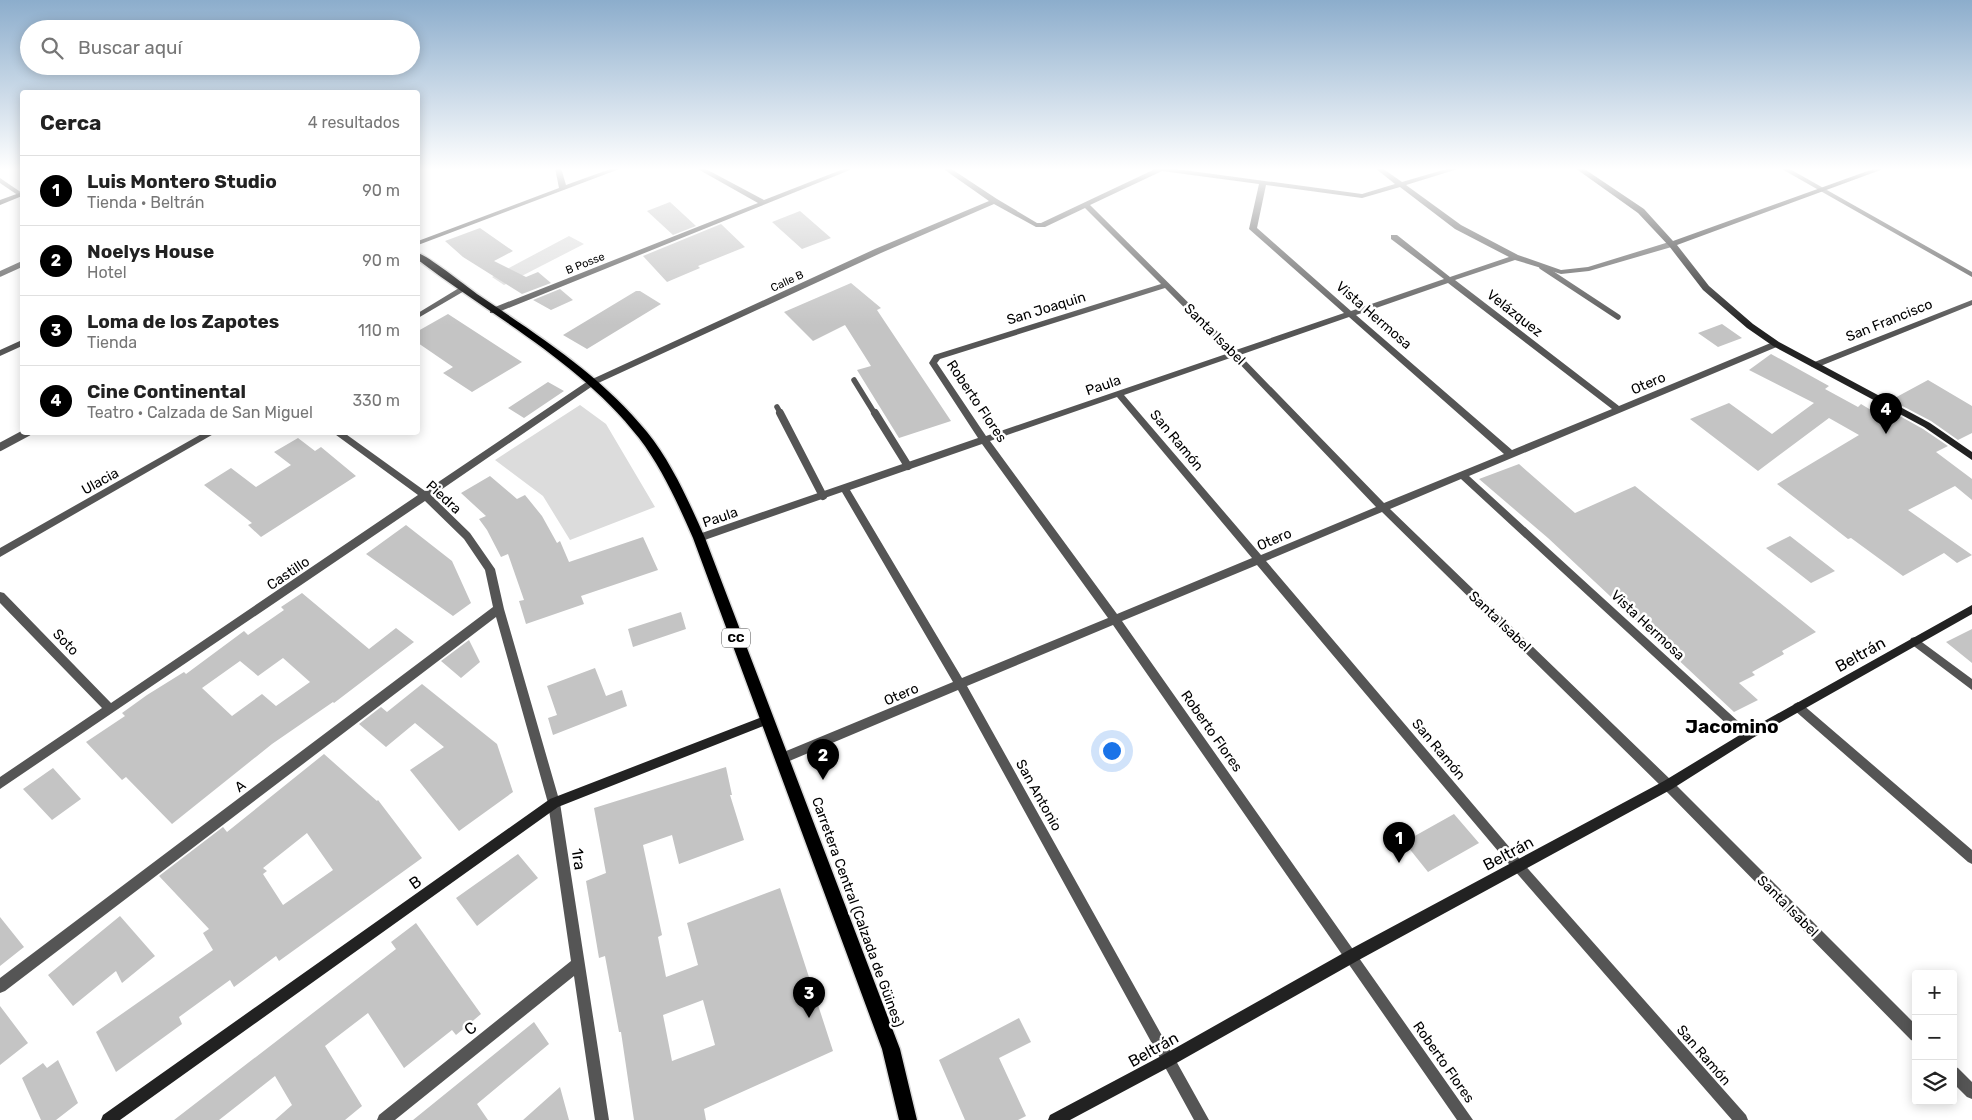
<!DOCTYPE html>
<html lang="es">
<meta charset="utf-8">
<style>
:root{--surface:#fff;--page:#f6f6f6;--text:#222;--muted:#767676;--line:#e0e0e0;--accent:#000}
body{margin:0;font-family:Rubik,sans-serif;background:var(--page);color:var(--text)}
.controls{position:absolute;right:15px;bottom:15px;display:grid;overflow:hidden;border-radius:5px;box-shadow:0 2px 12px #0003}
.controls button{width:45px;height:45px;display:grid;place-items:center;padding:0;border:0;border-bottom:1px solid var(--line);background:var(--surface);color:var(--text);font:25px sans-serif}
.you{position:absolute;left:1111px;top:750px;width:18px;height:18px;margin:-12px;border:4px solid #fff;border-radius:50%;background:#1a73e8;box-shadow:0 0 0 8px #1a73e833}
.badge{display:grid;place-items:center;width:32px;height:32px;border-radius:50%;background:var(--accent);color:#fff;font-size:16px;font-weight:700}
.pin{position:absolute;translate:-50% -41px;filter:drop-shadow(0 1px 2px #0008)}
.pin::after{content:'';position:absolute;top:26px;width:18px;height:15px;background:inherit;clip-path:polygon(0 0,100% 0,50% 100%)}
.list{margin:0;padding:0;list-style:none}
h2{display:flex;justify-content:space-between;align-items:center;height:65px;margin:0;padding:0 20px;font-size:21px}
h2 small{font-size:16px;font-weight:400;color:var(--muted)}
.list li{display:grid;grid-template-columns:32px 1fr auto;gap:15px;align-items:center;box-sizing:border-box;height:70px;padding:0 20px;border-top:1px solid var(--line)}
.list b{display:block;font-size:19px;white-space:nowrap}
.list p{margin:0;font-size:16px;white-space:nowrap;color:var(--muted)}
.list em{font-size:16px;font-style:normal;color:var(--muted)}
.icon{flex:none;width:28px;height:28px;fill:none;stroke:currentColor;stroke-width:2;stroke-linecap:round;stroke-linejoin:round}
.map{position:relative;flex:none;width:1972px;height:1120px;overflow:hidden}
.search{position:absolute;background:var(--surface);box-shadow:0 2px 12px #0003;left:20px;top:20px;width:400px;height:55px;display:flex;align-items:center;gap:12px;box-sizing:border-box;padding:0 18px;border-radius:28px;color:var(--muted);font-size:19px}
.panel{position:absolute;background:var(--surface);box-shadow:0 2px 12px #0003;left:20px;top:90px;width:400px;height:345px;border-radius:5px}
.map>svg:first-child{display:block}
</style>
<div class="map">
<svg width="1972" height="1120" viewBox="0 0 1972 1120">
<rect width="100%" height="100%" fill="#fff"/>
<path fill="#dcdcdc" d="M569,236L584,244L504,285L492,277Z
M580,405L606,424L655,507L570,540L543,496L495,460Z"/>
<path fill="#c4c4c4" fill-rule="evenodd" d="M670,202L696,226L673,235L647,211Z
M800,211L831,238L802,249L772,222Z
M721,224L745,247L698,266L700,268L667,282L643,256Z
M480,228L513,251L494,261L526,277L538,272L551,283L522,294L463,257L445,241Z
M851,283L881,308L877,310L951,421L899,438L857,370L871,366L845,325L813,341L784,312Z
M560,289L573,300L551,310L533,300Z
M636,291H640L661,304L587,349L563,335Z
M448,314L522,362L472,392L443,373L453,367L418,343V331Z
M1722,324L1742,338L1718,347L1698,333Z
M1771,354L1829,386L1825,389L1858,407L1861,404L1871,410L1880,405L1923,429L1948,446L1936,452L1972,479V500L1955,486L1908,510L1972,555L1957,563L1944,553L1903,576L1851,538L1848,539L1777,484L1859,435L1829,418L1758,471L1690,419L1729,403L1772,434L1814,403L1749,370Z
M1928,380L1972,406V433L1958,440L1931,421L1891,400Z
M548,382L564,391L524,418L508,408Z
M298,438L315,451L321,447L356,476L261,537L248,525L252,523L204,485L231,468L256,487L291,465L274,452Z
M1519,464L1575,513L1635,486L1816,632L1782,651L1784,654L1752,672L1755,675L1739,683L1758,700L1734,712L1548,538L1479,479Z
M490,476L517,499L525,495L542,516L557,543L560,541L569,562L643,537L658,570L581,596L584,604L526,624L519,601L524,600L508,554L501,557L487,530L479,519L486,516L461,493Z
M406,525L452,561L471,603L453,616L366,554Z
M1790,536L1835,571L1811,583L1766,548Z
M302,593L369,649L396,628L414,642L334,703L333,702L272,744L172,824L126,777L122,780L86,742L125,716L122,713L147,695L184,672L186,674L244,631L248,635L284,610L281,607ZM283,658L310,682L276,706L262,694L232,716L202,688L240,661L258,676Z
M681,612L686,629L633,647L628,629Z
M1972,629V663L1946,642Z
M469,640L480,662L461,678L441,661Z
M595,668L606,696L622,690L627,706L553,735L548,718L557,715L547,686Z
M422,684L497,744L513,792L459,831L410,770L444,747L415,723L386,747L359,724L381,707L387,712Z
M324,754L377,801L378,800L422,858L279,961L276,956L234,987L230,980L179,1017L182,1024L116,1072L96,1032L213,950L203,933L209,929L159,876L223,827L227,832ZM307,833L333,870L283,905L263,874L267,871L263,868Z
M726,767L732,795H730L744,840L679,864L672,835L643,845L662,935L658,937L666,977L698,965L687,923L780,888L833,1051L704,1109L706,1120H634L621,1032H619L605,956L599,958L586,881L606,873L594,808ZM703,1000L715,1045L672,1061L663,1015Z
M53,768L81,799L52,820L23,789Z
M1454,814L1479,843L1428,872L1404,842Z
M518,854L538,878L477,926L456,898Z
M120,916L155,956L122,983L116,971L73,1006L48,975Z
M0,917L24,947L0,966Z
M416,923L481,1014L456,1035L452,1030L404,1068L368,1013L325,1046L362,1106L345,1120H275L292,1105L275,1076L219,1120H174L396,949L391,942Z
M0,1006L28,1043L0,1065Z
M1019,1018L1031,1042L999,1058L1026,1116L1018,1120H965L939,1060Z
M534,1022L549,1044L477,1104L488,1120H413Z
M58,1060L78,1103L56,1120H41L22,1078L43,1063L47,1068Z
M560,1087L569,1120H523Z"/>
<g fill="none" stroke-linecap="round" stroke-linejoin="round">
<g stroke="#dbdbdb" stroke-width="3">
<path id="primary" d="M418,253C430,257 467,287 480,296C539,336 602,376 647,432C672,463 689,502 705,538L900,1049L917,1120H899L882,1049L693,538C678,504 662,468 639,438C581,363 492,316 418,260Z"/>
</g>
<path stroke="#555" stroke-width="5.5" d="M1542,267L1618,317
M0,274L22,264
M854,380L875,414
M777,407L781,414"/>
<path stroke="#555" stroke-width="8" d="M780,413L823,496
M875,413L908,466
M0,447L28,432"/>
<path fill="#555" fill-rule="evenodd" d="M555,168H561L566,185L613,168H622L418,245V241L559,188Z
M696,168H704L764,200L846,168H855L496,313H490V309L758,203Z
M942,168H950L997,199L1037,223H1041L1153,170L1150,168H1169L1362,194L1395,184L1375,168H1382L1402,182L1450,168H1461L1406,185L1461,225L1518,255L1561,270L1588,267L1669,242H1675V246L1589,271L1561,274L1515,260L1455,280L1619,406L1773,342H1779V346L1469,476L1751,733L1753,736L1751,739L1747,741L1743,739L1461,479L1390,509L1672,781L1916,1025V1042L1911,1040L1664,789L1382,512L1266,561L1522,862L1746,1115L1748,1120H1732L1514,870L1257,565L1122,621L1473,1120H1457L1113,625L967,686L1209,1120H1194L958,690L787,762L783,763L779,762L777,758L779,754L953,682L842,492L699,542L696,541L694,538L696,535L978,438L929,363L934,355L1161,284L1085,208L1045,227H1036L994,204L881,253L594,385L432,496L470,533L495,569L504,609L560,803L609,1120H595L574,976L395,1120H377L379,1115L571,961L548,803L496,617L5,991L0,993V978L493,607L485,570L464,539L425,501L0,789V777L102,708L0,603V592L4,593L111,703L418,495L332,432H343L425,491L588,381L875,249L989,201ZM1162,171L1259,184L1249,229L1344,313L1236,350L1090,205ZM1266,185L1362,198L1400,187L1455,229L1509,257L1450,277L1397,235H1391V239L1444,279L1351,311L1257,228ZM1448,283L1612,409L1512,450L1356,315ZM1165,288L1229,353L986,436L937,363L940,359ZM1349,317L1504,454L1384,503L1240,355ZM1233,357L1376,507L1261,555L1124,395ZM1117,397L1252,558L1117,614L990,441ZM982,444L1108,618L962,678L850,490Z
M1780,168H1788L1972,272V277Z
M0,178L22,193V198L0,183Z
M459,288H462L466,290L418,318V313Z
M1972,300V305L1818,367H1812L1811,365L1812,363Z
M22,340V346L0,356V350Z
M205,432H217L0,557V548Z
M1915,637L1972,679V690L1911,644L1910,641L1911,638Z
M1798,702L1802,704L1972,850V864L1968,862L1794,710L1792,707L1794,704Z
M1953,1066L1958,1068L1972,1082V1099L1967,1097L1953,1083Z"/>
<path fill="#222" fill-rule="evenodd" d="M1575,168H1583L1644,209L1673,241L1876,168H1886L1677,245L1709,286L1753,324L1779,342L1930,423L1972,452V460L1924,427L1773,346L1747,328L1703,290L1669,246L1638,213Z
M22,192V196L0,205V200Z
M1972,605V614L1751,739L1672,789L1357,961L1173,1065L1070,1120H1048L1050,1115L1163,1055L1347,951L1664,781L1743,733Z
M767,715L771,717L773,720L771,723L558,807L120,1120H101L103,1115L550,799Z"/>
<use href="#primary" fill="#000" fill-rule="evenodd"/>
</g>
<linearGradient id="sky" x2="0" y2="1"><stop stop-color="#8cadcc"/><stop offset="0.52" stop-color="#fff"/><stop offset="1" stop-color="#fff" stop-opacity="0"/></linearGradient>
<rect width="1972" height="325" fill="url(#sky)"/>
<g text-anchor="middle" stroke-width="5" stroke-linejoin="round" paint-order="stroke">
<g font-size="11" fill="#000" stroke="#fff">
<text transform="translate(585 263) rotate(-22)" y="4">B Posse</text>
<text transform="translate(787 281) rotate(-25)" y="4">Calle B</text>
</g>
<rect fill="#fff" stroke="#4c4c4c" stroke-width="1" x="722" y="628.5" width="28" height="19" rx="4"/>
<g font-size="12" font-weight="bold" fill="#000">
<text x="736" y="642">CC</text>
</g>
<g font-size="14" fill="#000" stroke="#fff">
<text transform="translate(1046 308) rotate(-17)" y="5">San Joaquin</text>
<text transform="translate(1515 313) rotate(38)" y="5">Velázquez</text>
<text transform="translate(1374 315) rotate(41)" y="5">Vista Hermosa</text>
<text transform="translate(1889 320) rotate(-22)" y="5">San Francisco</text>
<text transform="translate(1215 334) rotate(45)" y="5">Santa Isabel</text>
<text transform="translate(1648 383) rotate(-23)" y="5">Otero</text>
<text transform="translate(1103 385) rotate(-19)" y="5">Paula</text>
<text transform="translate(977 401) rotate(56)" y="5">Roberto Flores</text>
<text transform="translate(1177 440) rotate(50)" y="5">San Ramón</text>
<text transform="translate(100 481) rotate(-29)" y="5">Ulacia</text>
<text transform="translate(444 497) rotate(42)" y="5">Piedra</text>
<text transform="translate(720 517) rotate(-19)" y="5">Paula</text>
<text transform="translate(1274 539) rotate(-23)" y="5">Otero</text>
<text transform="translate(288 573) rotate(-34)" y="5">Castillo</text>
<text transform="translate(1500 621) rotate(44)" y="5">Santa Isabel</text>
<text transform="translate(1648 625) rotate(43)" y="5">Vista Hermosa</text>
<text transform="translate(66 642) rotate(46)" y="5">Soto</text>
<text transform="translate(901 694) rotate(-23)" y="5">Otero</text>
<text transform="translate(1212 731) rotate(55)" y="5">Roberto Flores</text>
<text transform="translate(1439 749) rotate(50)" y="5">San Ramón</text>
<text transform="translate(240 786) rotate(-37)" y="5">A</text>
<text transform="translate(1039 795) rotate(61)" y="5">San Antonio</text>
<text transform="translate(1788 906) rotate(45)" y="5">Santa Isabel</text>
<text transform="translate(858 912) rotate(70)" y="5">Carretera Central (Calzada de Güines)</text>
<text transform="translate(1704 1055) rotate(49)" y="5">San Ramón</text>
<text transform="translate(1444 1062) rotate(55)" y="5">Roberto Flores</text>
</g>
<g font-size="16" fill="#000" stroke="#fff">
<text transform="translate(1860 654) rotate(-29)" y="6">Beltrán</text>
<text transform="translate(1508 853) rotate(-28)" y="6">Beltrán</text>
<text transform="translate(579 859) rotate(81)" y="6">1ra</text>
<text transform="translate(415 882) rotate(-35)" y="6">B</text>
<text transform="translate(470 1028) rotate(-39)" y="6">C</text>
<text transform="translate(1153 1049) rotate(-29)" y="6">Beltrán</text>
</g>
<g font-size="19" font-weight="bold" fill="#000" stroke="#fff">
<text x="1732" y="733">Jacomino</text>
</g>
</g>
</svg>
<div class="controls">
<button>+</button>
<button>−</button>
<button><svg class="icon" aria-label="layers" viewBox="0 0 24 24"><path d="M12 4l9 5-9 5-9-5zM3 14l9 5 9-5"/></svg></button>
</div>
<div class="you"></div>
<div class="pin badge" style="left:1399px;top:863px">1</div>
<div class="pin badge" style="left:823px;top:780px">2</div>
<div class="pin badge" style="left:809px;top:1018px">3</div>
<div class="pin badge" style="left:1886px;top:434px">4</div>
<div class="search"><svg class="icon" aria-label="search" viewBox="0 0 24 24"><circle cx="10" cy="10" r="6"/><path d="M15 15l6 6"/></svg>Buscar aquí</div>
<section class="panel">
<h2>Cerca<small>4 resultados</small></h2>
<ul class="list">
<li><span class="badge">1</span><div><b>Luis Montero Studio</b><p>Tienda · Beltrán</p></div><em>90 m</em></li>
<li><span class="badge">2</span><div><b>Noelys House</b><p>Hotel</p></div><em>90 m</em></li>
<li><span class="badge">3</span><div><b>Loma de los Zapotes</b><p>Tienda</p></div><em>110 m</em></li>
<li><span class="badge">4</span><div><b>Cine Continental</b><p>Teatro · Calzada de San Miguel</p></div><em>330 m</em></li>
</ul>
</section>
</div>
